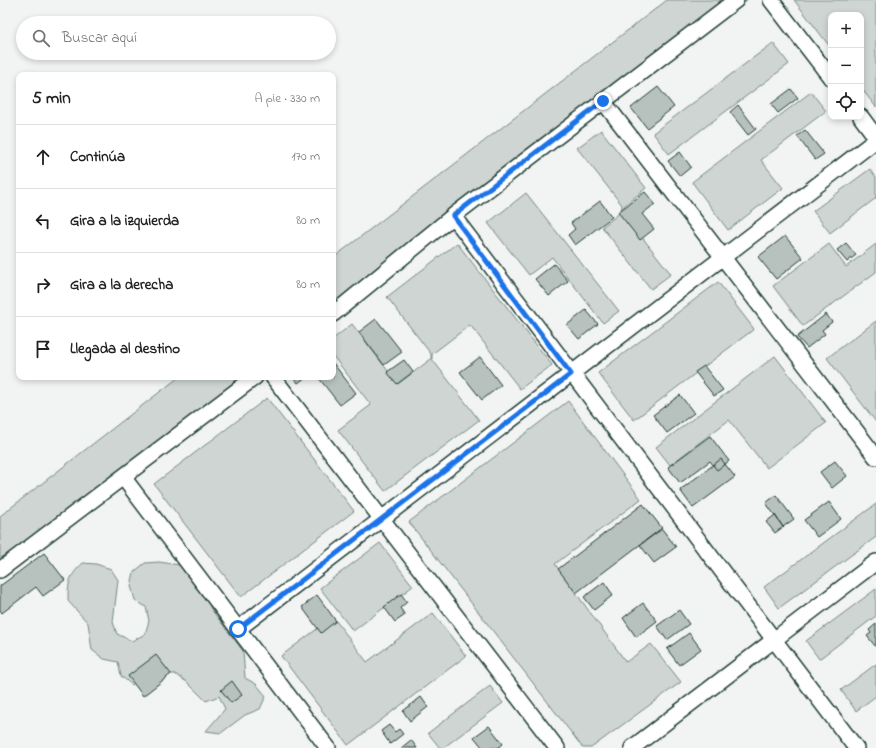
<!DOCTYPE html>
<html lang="es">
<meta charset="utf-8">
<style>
:root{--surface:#fff;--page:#f6f6f6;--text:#202124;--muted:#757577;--line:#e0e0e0}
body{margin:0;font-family:"Indie Flower",sans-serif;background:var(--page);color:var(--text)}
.controls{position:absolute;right:12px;top:12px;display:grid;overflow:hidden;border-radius:8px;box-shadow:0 2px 6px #0003}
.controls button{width:36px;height:36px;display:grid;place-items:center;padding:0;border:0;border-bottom:1px solid var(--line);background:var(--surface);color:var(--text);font:20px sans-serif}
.stop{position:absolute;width:12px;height:12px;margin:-9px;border:3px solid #1a73e8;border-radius:50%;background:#fff}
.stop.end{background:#1a73e8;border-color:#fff;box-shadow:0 1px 4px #0008}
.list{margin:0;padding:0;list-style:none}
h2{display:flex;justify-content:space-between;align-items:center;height:52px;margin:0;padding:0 16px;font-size:17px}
h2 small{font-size:13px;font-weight:400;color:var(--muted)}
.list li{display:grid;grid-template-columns:26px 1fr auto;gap:12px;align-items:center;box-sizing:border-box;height:64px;padding:0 16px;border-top:1px solid var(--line)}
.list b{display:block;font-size:15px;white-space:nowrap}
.list em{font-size:13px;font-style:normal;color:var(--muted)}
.icon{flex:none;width:22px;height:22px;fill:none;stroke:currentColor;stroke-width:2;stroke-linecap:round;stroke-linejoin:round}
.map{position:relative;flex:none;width:876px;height:748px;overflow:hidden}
.search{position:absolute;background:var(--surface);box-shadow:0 2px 6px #0003;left:16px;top:16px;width:320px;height:44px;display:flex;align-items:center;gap:10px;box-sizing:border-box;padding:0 14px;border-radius:22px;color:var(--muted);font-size:15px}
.panel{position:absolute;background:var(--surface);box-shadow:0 2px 6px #0003;left:16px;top:72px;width:320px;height:308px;border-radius:8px}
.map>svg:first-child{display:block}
</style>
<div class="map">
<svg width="876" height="748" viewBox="0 0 876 748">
<rect width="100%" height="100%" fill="#f2f3f3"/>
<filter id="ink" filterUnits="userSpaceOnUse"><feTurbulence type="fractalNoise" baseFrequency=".025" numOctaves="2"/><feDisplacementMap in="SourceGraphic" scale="8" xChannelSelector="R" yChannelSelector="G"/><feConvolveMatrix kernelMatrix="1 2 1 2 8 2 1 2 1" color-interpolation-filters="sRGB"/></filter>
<g filter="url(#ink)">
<path fill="#ced5d3" stroke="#768984" d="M667,0H747L333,316V258Z
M794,0H876V107L861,88V15H831V48Z
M773,43L789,64L669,154L653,133Z
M811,92L826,111L761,160L783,188L728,230L692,182Z
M601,130L646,188L624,206L623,213L671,274L651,289L602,227L621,212L622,205L577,148Z
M870,169L876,177V198L830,233L813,211Z
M526,193L619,311L603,323L552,257L529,275L488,223Z
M457,243L552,365L520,389L470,325L432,354V359L479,420L385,491L338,430L371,405L333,356V339L352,324L398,384L431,359V354L387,297Z
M829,244L846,267L876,244V272L803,326L773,286Z
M718,282L754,329L634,420L598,373Z
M876,321V422L827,358Z
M775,356L826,423L767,468L729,420L670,465L656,447Z
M179,377H253L0,570V516Z
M267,398L354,511L241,597L154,484Z
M568,401L641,499L555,564L626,662L651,644L681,682L591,748H583L409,522Z
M876,504V537L779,608L764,587Z
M380,543L413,586L353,631L320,588Z
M159,562L186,566L198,574L211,609L243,651L245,678L256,684L266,696L260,709L245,715L221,733L206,731L225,709L219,696L206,701L187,682L175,674H144L132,685L121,676L118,662L104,659L92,650L88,623L68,601C68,582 69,576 83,563L96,564L111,569L118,580L113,622L117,634L132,641L145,634L149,621L146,607L135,600L131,586L134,572L145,563Z
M876,589V616L819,659L806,641Z
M433,613L466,656L348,745L281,656L333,617L367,662Z
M876,664V696L856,711L841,690Z
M490,686L503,703L443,748H440L428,733Z"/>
<path fill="#b7c1bd" stroke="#1f3d34" d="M658,87L674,107L647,128L631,108Z
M791,89L798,98L778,113L771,104Z
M738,105L756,129L748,135L730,112Z
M805,130L824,154L815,160L797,136Z
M680,152L691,167L680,176L668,161Z
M645,192L655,204L642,214L654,229L640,240L618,212Z
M600,201L612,217L575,245L568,235L575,229L571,223Z
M785,236L803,258L776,279L758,257Z
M846,243L856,255L847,262L837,250Z
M554,264L568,281L549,296L535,279Z
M586,310L598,324L579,339L567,325Z
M826,314L832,322L822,330L825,334L807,348L797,337Z
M376,319L402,352L384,365L359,332Z
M480,357L501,385L482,400L460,372Z
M404,360L413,372L397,384L387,372Z
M333,363L356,393L340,405L318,377H333Z
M704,366L723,390L714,396L695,372Z
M293,377H306L298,383Z
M680,395L694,413L667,433L653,415Z
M710,436L729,461L717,470L710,461L680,483L668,467Z
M721,459L735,477L693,508L680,490Z
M835,461L847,476L832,488L820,472Z
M776,495L794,519L783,527L766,503Z
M829,502L841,519L817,537L804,520Z
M643,504L662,528L576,593L558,569Z
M775,515L783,527L775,533L766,522Z
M662,529L676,547L654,563L640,545Z
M44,553L65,580L43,596L36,587L2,613L0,610V586Z
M604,582L613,595L594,610L584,597Z
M401,594L407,602L400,608L405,615L395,622L384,607Z
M317,595L336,621L321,633L302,607Z
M643,603L657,621L636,637L623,618Z
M679,610L689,624L667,640L657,626Z
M876,624V647L867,636L871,633L869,630Z
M689,633L701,649L679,665L667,649Z
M156,655L171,674L143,696L128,676Z
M232,681L242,695L231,703L221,690Z
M421,697L428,707L410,721L403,711Z
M389,725L395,732L399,729L403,734L390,744L381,731Z
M489,726L503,744L498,748H483L474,737Z
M411,740L417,748H401Z"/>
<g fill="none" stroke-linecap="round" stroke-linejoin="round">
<g stroke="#1f3d34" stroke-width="18">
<path id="minor" d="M771,0L831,78
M603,101L876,457
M861,117L876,137
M453,216L856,748
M333,314L453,216L736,0
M273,377L557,748
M123,477L328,748
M0,570L255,377
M238,629L876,140
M632,748L876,562"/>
</g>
<use href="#minor" stroke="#fff" stroke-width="15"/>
</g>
</g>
<g fill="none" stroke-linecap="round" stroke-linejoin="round" filter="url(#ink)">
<path stroke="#1a73e8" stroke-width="5" d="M238,629L571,374L453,216L603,101"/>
</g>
</svg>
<div class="controls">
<button>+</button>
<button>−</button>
<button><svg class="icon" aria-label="locate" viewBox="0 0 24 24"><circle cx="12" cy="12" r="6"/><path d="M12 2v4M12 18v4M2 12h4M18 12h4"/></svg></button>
</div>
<div class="stop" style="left:238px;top:629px"></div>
<div class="stop end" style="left:603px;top:101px"></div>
<div class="search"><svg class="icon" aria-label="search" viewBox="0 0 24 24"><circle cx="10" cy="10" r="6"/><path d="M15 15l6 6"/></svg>Buscar aquí</div>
<section class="panel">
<h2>5 min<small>A pie · 330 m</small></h2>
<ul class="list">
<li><svg class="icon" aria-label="ahead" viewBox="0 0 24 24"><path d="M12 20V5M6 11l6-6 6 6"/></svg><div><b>Continúa</b></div><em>170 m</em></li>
<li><svg class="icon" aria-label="left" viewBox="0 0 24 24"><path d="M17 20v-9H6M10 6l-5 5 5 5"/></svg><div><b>Gira a la izquierda</b></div><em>80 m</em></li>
<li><svg class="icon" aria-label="right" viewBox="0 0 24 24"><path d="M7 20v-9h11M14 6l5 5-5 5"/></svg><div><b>Gira a la derecha</b></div><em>80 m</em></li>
<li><svg class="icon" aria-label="arrive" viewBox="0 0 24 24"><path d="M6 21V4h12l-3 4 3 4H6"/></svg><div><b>Llegada al destino</b></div></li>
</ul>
</section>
</div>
